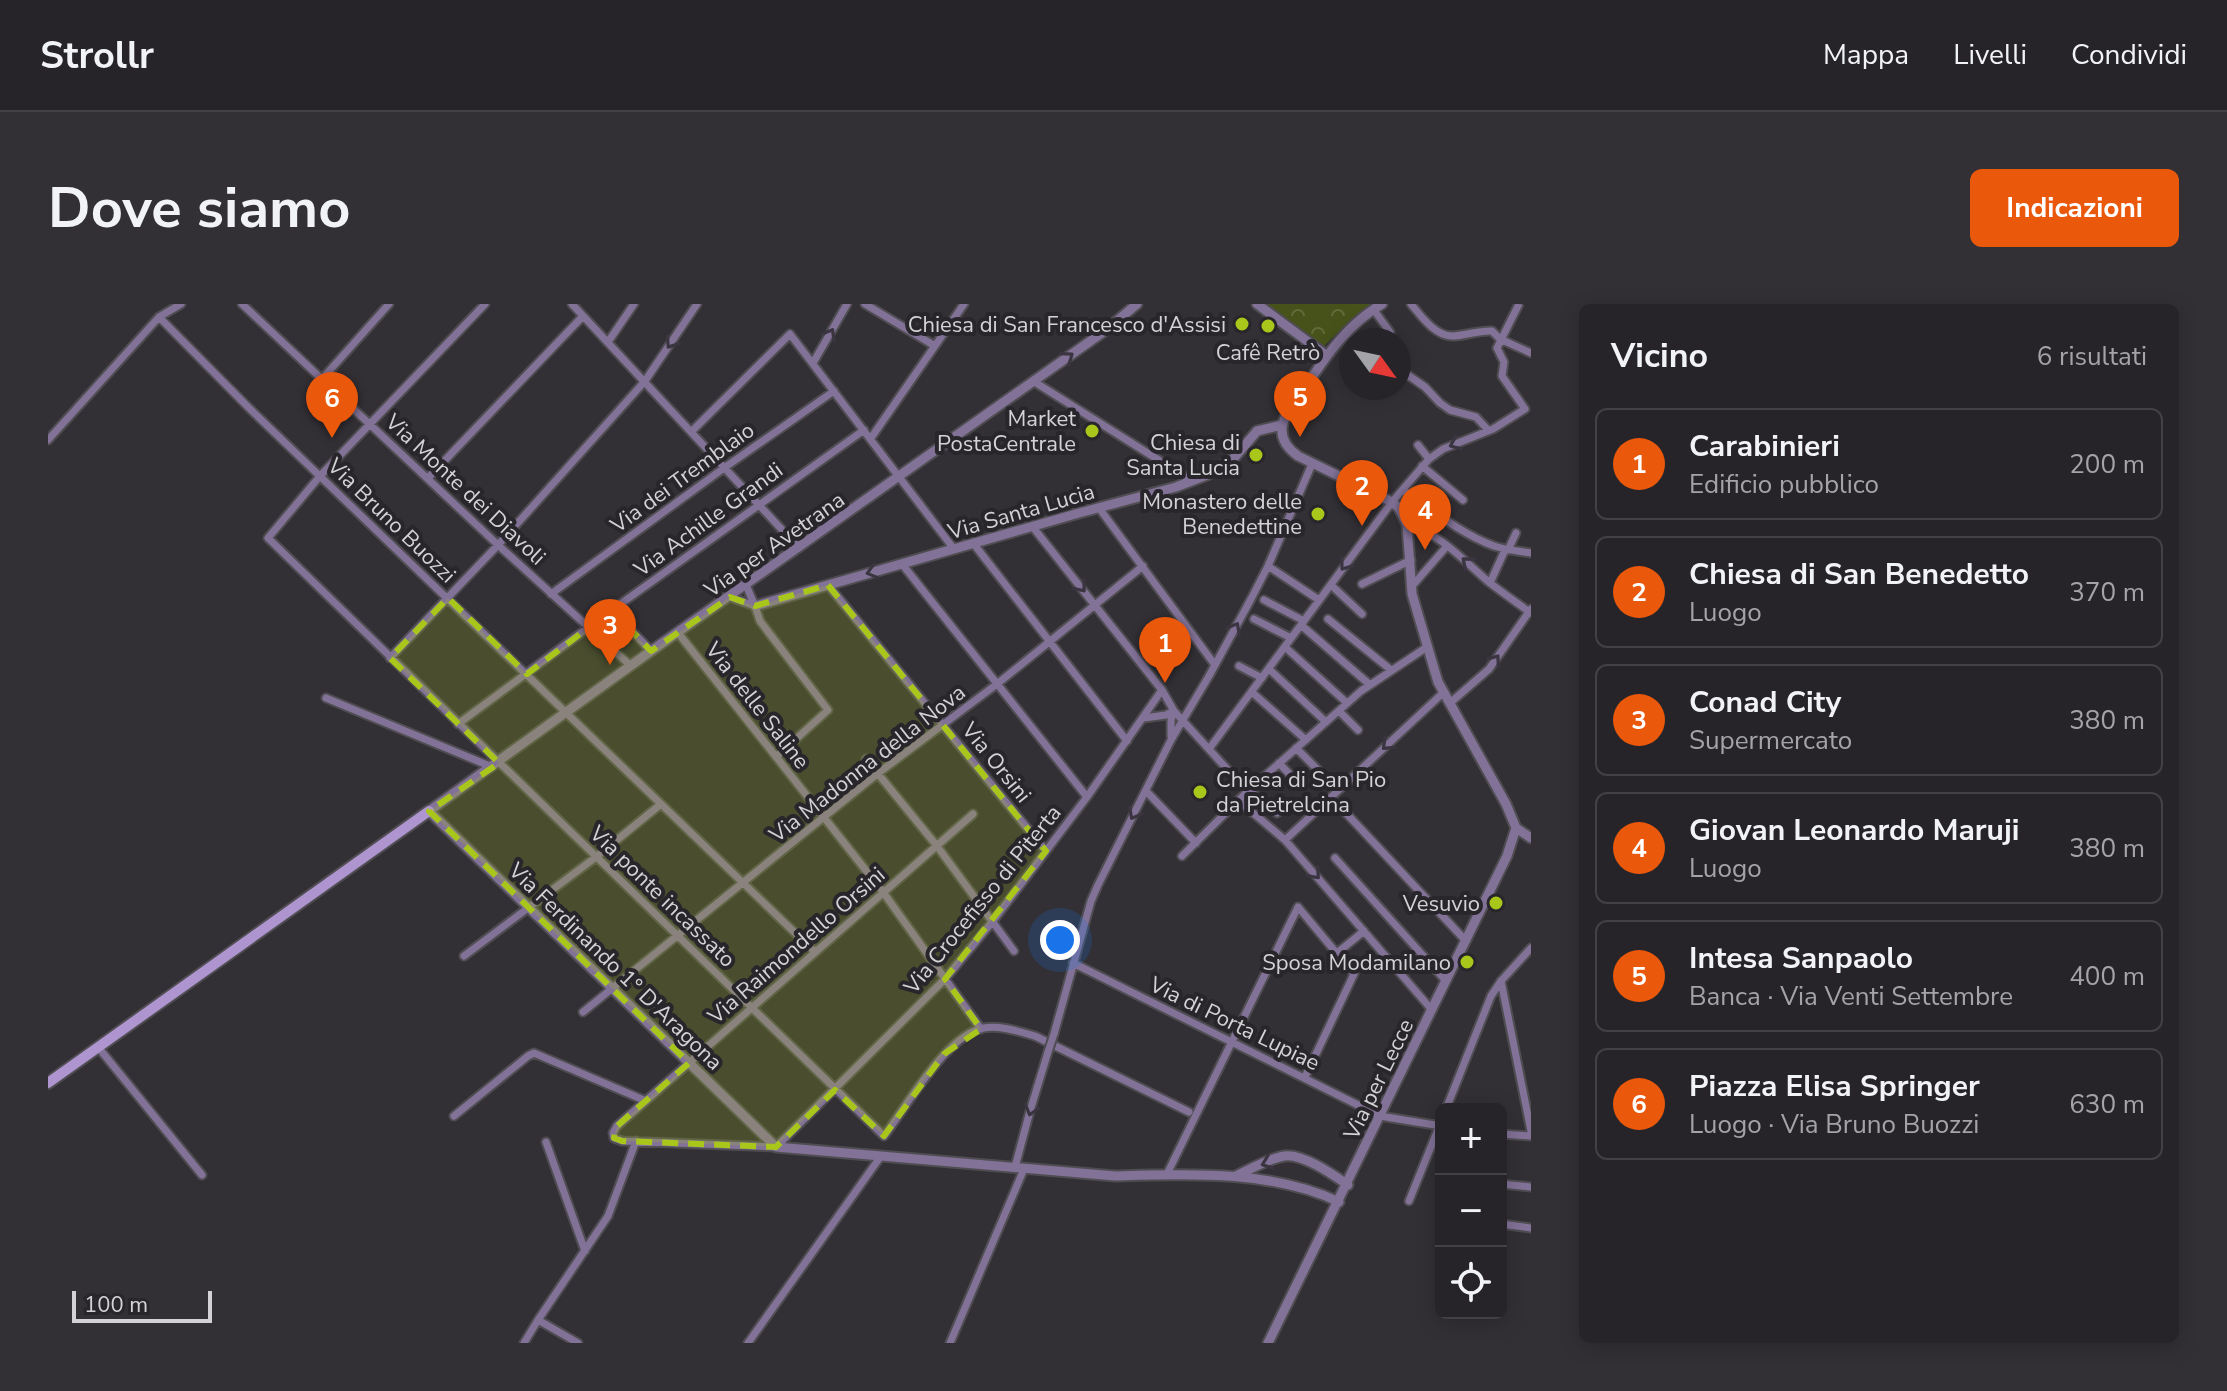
<!DOCTYPE html>
<html lang="it">
<meta charset="utf-8">
<style>
:root{--surface:#262428;--page:#323034;--text:#f1f3f6;--muted:#a4a4a8;--line:#424145;--accent:#ea580c}
body{margin:0;font-family:"Nunito Sans",sans-serif;background:var(--page);color:var(--text)}
.controls{position:absolute;right:24px;bottom:24px;display:grid;overflow:hidden;border-radius:12px;box-shadow:0 4px 20px #0003}
.controls button{width:72px;height:72px;display:grid;place-items:center;padding:0;border:0;border-bottom:2px solid var(--line);background:var(--surface);color:var(--text);font:40px sans-serif}
.compass{position:absolute;left:1291px;top:24px;width:72px;height:72px;border-radius:50%;background:var(--surface);box-shadow:0 4px 20px #0003;rotate:123deg}
.scale{position:absolute;left:24px;bottom:20px;width:140px;box-sizing:border-box;padding-left:8px;border:4px solid #d3d2d5;border-top:0;font-size:22px;line-height:28px;white-space:nowrap;color:#d3d2d5;-webkit-text-stroke:6px #28262b;paint-order:stroke}
.you{position:absolute;left:1012px;top:636px;width:28px;height:28px;margin:-20px;border:6px solid #fff;border-radius:50%;background:#1a73e8;box-shadow:0 0 0 12px #1a73e833}
.badge{display:grid;place-items:center;width:52px;height:52px;border-radius:50%;background:var(--accent);color:#fff;font-size:26px;font-weight:700}
.pin{position:absolute;translate:-50% -66px;filter:drop-shadow(0 2px 4px #0008)}
.pin::after{content:'';position:absolute;top:42px;width:28px;height:24px;background:inherit;clip-path:polygon(0 0,100% 0,50% 100%)}
.list{margin:0;padding:0;list-style:none}
h2{display:flex;justify-content:space-between;align-items:center;height:104px;margin:0;padding:0 32px;font-size:34px}
h2 small{font-size:26px;font-weight:400;color:var(--muted)}
.list li{display:grid;grid-template-columns:52px 1fr auto;gap:24px;align-items:center;box-sizing:border-box;height:112px;margin:0 16px 16px;padding:0 16px;border:2px solid var(--line);border-radius:12px}
.list b{display:block;font-size:30px;white-space:nowrap}
.list p{margin:0;font-size:26px;white-space:nowrap;color:var(--muted)}
.list em{font-size:26px;font-style:normal;color:var(--muted)}
.icon{flex:none;width:44px;height:44px;fill:none;stroke:currentColor;stroke-width:2;stroke-linecap:round;stroke-linejoin:round}
.map{position:relative;flex:none;width:1483px;height:1039px;overflow:hidden;border-radius:12px}
header{display:flex;align-items:center;gap:48px;box-sizing:border-box;height:112px;padding:0 40px;background:var(--surface);border-bottom:2px solid var(--line)}
header strong{font-size:38px}
nav{display:flex;gap:44px;margin-inline-start:auto;font-size:28px}
.intro{display:flex;align-items:center;justify-content:space-between;box-sizing:border-box;height:192px;padding:0 48px}
h1{margin:0;font-size:56px}
.button{padding:20px 36px;border-radius:12px;background:var(--accent);color:#fff;font-size:28px;font-weight:700}
main{display:flex;gap:48px;padding:0 48px}
aside{flex:1;background:var(--surface);border-radius:12px;box-shadow:0 4px 20px #0003}
.map>svg:first-child{display:block}
</style>
<header>
<strong>Strollr</strong>
<nav><a>Mappa</a><a>Livelli</a><a>Condividi</a></nav>
</header>
<div class="intro"><h1>Dove siamo</h1><a class="button">Indicazioni</a></div>
<main>
<div class="map">
<svg width="1483" height="1039" viewBox="0 0 1483 1039">
<defs>
<pattern id="park-crowns" width="20" height="18" patternUnits="userSpaceOnUse" patternTransform="scale(2)"><rect width="20" height="18" fill="#46521a"/><path d="M2 6a3 3 0 1 1 6 0M12 15a3 3 0 1 1 6 0" fill="none" stroke="#606a3a"/></pattern>
</defs>
<rect width="100%" height="100%" fill="#323035"/>
<path fill="url(#park-crowns)" d="M1219,0H1325L1305,14L1276,42Z"/>
<g fill="none" stroke-linecap="round" stroke-linejoin="round">
<g stroke="#4f4d52" stroke-width="11">
<path id="minor" d="M194,0L450,241L583,362
M437,0L272,172L220,234L836,832C859,802 895,737 931,725C948,720 970,727 987,732L1141,808
M524,0L751,244
M817,0L887,42
M1363,0C1373,12 1387,32 1404,32C1417,32 1430,26 1444,27L1452,35L1483,49
M1471,0L1449,44L1456,58L1454,72L1477,105
M1325,5L1342,28V34
M111,13L201,104L767,648
M560,38L586,0
M765,59L799,0
M1351,65L1377,83L1392,99L1402,106L1428,113L1440,126
M274,75L341,0
M985,77L1144,177
M643,128L742,30L906,245
M823,134L916,0
M0,136L111,13L133,0
M1370,141L1381,155
M1374,162L1415,196
M380,174L535,12
M1355,186C1383,205 1413,230 1446,242C1458,246 1470,247 1483,249
M1051,204L1167,361
M1359,221C1391,228 1417,258 1442,279C1455,289 1469,299 1483,309
M984,222L1114,386L1126,407L1200,488
M925,239L1079,437
M1460,246L1468,229
M854,260L1039,493
M1220,262L1271,296
M1442,279L1457,246
M1314,280L1363,256
M780,281L998,547
M1283,281L1314,310
M1365,281L1399,242
M503,290L676,164L786,87
M682,293L707,302L698,281
M1216,296L1256,317
M707,302L712,317L780,406L728,453
M564,306L603,347
M1206,315L1243,334
M1280,315L1343,366
M1253,321L1321,380
M631,330L835,588L933,725
M1237,343L1299,399
M342,354L450,241L597,77L649,0
M1191,362L1214,374
M1221,365L1278,418
M1206,390L1258,436
M278,394L444,463
M1402,399L1441,365L1483,305
M1291,407L1310,426
M1096,414L1118,411L1126,407
M410,420L564,306L816,126
M1123,432V416L1126,407
M1248,444L1270,466
M1161,445L1344,198L1381,155L1395,145L1445,125L1477,105
M818,455L889,542L966,647
M1231,459L1247,476
M1201,486L1229,509L1232,507
M1098,487L1148,539
M1283,493L1418,637
M1191,497L1237,536L1384,706
M925,510L569,822L565,829L566,834L574,837L728,843L897,675L945,617L1039,493L1114,386
M1237,536L1396,388
M1134,552L1201,486L1313,387L1379,343
M1287,554L1398,677
M1289,649L1316,627
M416,652L548,553L613,500
M1025,659L1332,812L1393,822
M1453,677L1483,827
M535,708L829,470L949,380L1095,262
M1006,730L1043,597L1050,581L1123,436L1161,372L1203,295L1220,262L1264,160
M50,743L154,871
M1398,805L1443,692L1453,677L1483,644
M406,812L480,752L486,749L598,797
M1453,830L1483,832
M498,838L537,947
M967,863L982,807L1000,748
M1119,870L1250,603L1306,670L1257,773
M1453,880L1483,883
M1361,897L1393,818
M1453,920L1483,924
M490,1016L530,1039
M476,1039L490,1016L560,912L588,837
M700,1039L833,852
M902,1039L976,865"/>
</g>
<g stroke="#4f4d52" stroke-width="13">
<path id="tertiary" d="M1089,0L1058,26L603,347L381,507L728,843L1067,872C1138,870 1226,866 1291,898
M1209,0L1278,51
M1334,0C1298,21 1277,54 1254,88C1248,97 1237,108 1235,120C1231,134 1239,144 1250,152L1344,198L1351,204L1359,221L1364,290L1390,378L1458,500L1468,524
M707,302L1031,209L1128,183L1159,171L1186,154L1209,127L1234,121
M1468,524L1483,534
M1188,872C1203,865 1219,855 1236,852C1254,849 1284,870 1300,881
M1220,1039L1459,552L1468,524"/>
</g>
<g stroke="#4f4d52" stroke-width="14">
<path id="secondary" d="M0,779L381,507"/>
</g>
<use href="#minor" stroke="#827297" stroke-width="7"/>
<use href="#tertiary" stroke="#827297" stroke-width="9"/>
<use href="#secondary" stroke="#af95d0" stroke-width="10"/>
<g stroke="#4f4d52" stroke-width="11" stroke-linecap="butt">
<path id="minor-bridge" d="M1000,748L1006,730"/>
</g>
<use href="#minor-bridge" stroke="#827297" stroke-width="7"/>
</g>
<defs><path id="oneway-chevron" d="M-2-3.5L2.5 0L-2 3.5" fill="none" stroke-width="1.6" stroke-linecap="round" stroke-linejoin="round" transform="scale(2)"/></defs>
<g stroke="#3a3541">
<use href="#oneway-chevron" transform="translate(782 30) rotate(-60)"/>
<use href="#oneway-chevron" transform="translate(623 39) rotate(124)"/>
<use href="#oneway-chevron" transform="translate(1020 53) rotate(-35)"/>
<use href="#oneway-chevron" transform="translate(1407 140) rotate(157)"/>
<use href="#oneway-chevron" transform="translate(1419 258) rotate(-140)"/>
<use href="#oneway-chevron" transform="translate(1297 261) rotate(126)"/>
<use href="#oneway-chevron" transform="translate(824 268) rotate(164)"/>
<use href="#oneway-chevron" transform="translate(1033 283) rotate(51)"/>
<use href="#oneway-chevron" transform="translate(1187 324) rotate(-61)"/>
<use href="#oneway-chevron" transform="translate(1447 356) rotate(-54)"/>
<use href="#oneway-chevron" transform="translate(1339 441) rotate(137)"/>
<use href="#oneway-chevron" transform="translate(1086 510) rotate(118)"/>
<use href="#oneway-chevron" transform="translate(1267 570) rotate(49)"/>
<use href="#oneway-chevron" transform="translate(983 806) rotate(106)"/>
<use href="#oneway-chevron" transform="translate(1219 859) rotate(159)"/>
</g>
<path fill="#a9c71b" fill-opacity="0.2" stroke="#a9c71b" stroke-width="6" stroke-dasharray="16 10" stroke-linejoin="round" d="M780,281L998,547L897,675L933,725L896,750L836,832L787,786L728,843L574,837L566,834L569,822L641,759L381,507L451,459L342,354L400,294L479,370L564,306L603,347L682,293L707,302Z"/>
<g fill="#a9c71b" stroke="#28262b" stroke-width="3">
<circle cx="1194" cy="20" r="8"/>
<circle cx="1220" cy="22" r="8"/>
<circle cx="1044" cy="127" r="8"/>
<circle cx="1208" cy="151" r="8"/>
<circle cx="1270" cy="210" r="8"/>
<circle cx="1152" cy="488" r="8"/>
<circle cx="1448" cy="599" r="8"/>
<circle cx="1419" cy="658" r="8"/>
</g>
<g text-anchor="middle" stroke-width="8" stroke-linejoin="round" paint-order="stroke">
<g font-size="22" fill="#d3d2d5" stroke="#28262b" text-anchor="end">
<text x="1178" y="28">Chiesa di San Francesco d'Assisi</text>
<text x="1220" y="56" text-anchor="middle">Cafê Retrò</text>
<text x="1028" y="122">Market<tspan x="1028" dy="25">PostaCentrale</tspan></text>
<text x="1192" y="146">Chiesa di<tspan x="1192" dy="25">Santa Lucia</tspan></text>
<text x="1254" y="205">Monastero delle<tspan x="1254" dy="25">Benedettine</tspan></text>
<text x="1168" y="483" text-anchor="start">Chiesa di San Pio<tspan x="1168" dy="25">da Pietrelcina</tspan></text>
<text x="1432" y="607">Vesuvio</text>
<text x="1403" y="666">Sposa Modamilano</text>
</g>
<g font-size="22" fill="#d3d2d5" stroke="#28262b">
<text transform="translate(634 173) rotate(-36)" y="8">Via dei Tremblaio</text>
<text transform="translate(418 185) rotate(43)" y="8">Via Monte dei Diavoli</text>
<text transform="translate(973 207) rotate(-16)" y="8">Via Santa Lucia</text>
<text transform="translate(660 215) rotate(-36)" y="8">Via Achille Grandi</text>
<text transform="translate(344 216) rotate(44)" y="8">Via Bruno Buozzi</text>
<text transform="translate(726 240) rotate(-35)" y="8">Via per Avetrana</text>
<text transform="translate(710 401) rotate(52)" y="8">Via delle Saline</text>
<text transform="translate(949 458) rotate(51)" y="8">Via Orsini</text>
<text transform="translate(819 459) rotate(-38)" y="8">Via Madonna della Nova</text>
<text transform="translate(615 592) rotate(44)" y="8">Via ponte incassato</text>
<text transform="translate(934 595) rotate(-51)" y="8">Via Crocefisso di Piterta</text>
<text transform="translate(748 641) rotate(-41)" y="8">Via Raimondello Orsini</text>
<text transform="translate(568 662) rotate(44)" y="8">Via Ferdinando 1° D'Aragona</text>
<text transform="translate(1187 719) rotate(26)" y="8">Via di Porta Lupiae</text>
<text transform="translate(1330 775) rotate(-64)" y="8">Via per Lecce</text>
</g>
</g>
</svg>
<div class="controls">
<button>+</button>
<button>−</button>
<button><svg class="icon" aria-label="locate" viewBox="0 0 24 24"><circle cx="12" cy="12" r="6"/><path d="M12 2v4M12 18v4M2 12h4M18 12h4"/></svg></button>
</div>
<svg class="compass" viewBox="-18 -18 36 36"><path d="M0-13l5 13h-10z" fill="#e53935"/><path d="M0 13l5-13h-10z" fill="#a4a4a8"/></svg>
<div class="scale">100 m</div>
<div class="you"></div>
<div class="pin badge" style="left:1117px;top:379px">1</div>
<div class="pin badge" style="left:1314px;top:222px">2</div>
<div class="pin badge" style="left:562px;top:361px">3</div>
<div class="pin badge" style="left:1377px;top:246px">4</div>
<div class="pin badge" style="left:1252px;top:133px">5</div>
<div class="pin badge" style="left:284px;top:134px">6</div>
</div>
<aside>
<h2>Vicino<small>6 risultati</small></h2>
<ul class="list">
<li><span class="badge">1</span><div><b>Carabinieri</b><p>Edificio pubblico</p></div><em>200 m</em></li>
<li><span class="badge">2</span><div><b>Chiesa di San Benedetto</b><p>Luogo</p></div><em>370 m</em></li>
<li><span class="badge">3</span><div><b>Conad City</b><p>Supermercato</p></div><em>380 m</em></li>
<li><span class="badge">4</span><div><b>Giovan Leonardo Maruji</b><p>Luogo</p></div><em>380 m</em></li>
<li><span class="badge">5</span><div><b>Intesa Sanpaolo</b><p>Banca · Via Venti Settembre</p></div><em>400 m</em></li>
<li><span class="badge">6</span><div><b>Piazza Elisa Springer</b><p>Luogo · Via Bruno Buozzi</p></div><em>630 m</em></li>
</ul>
</aside>
</main>
